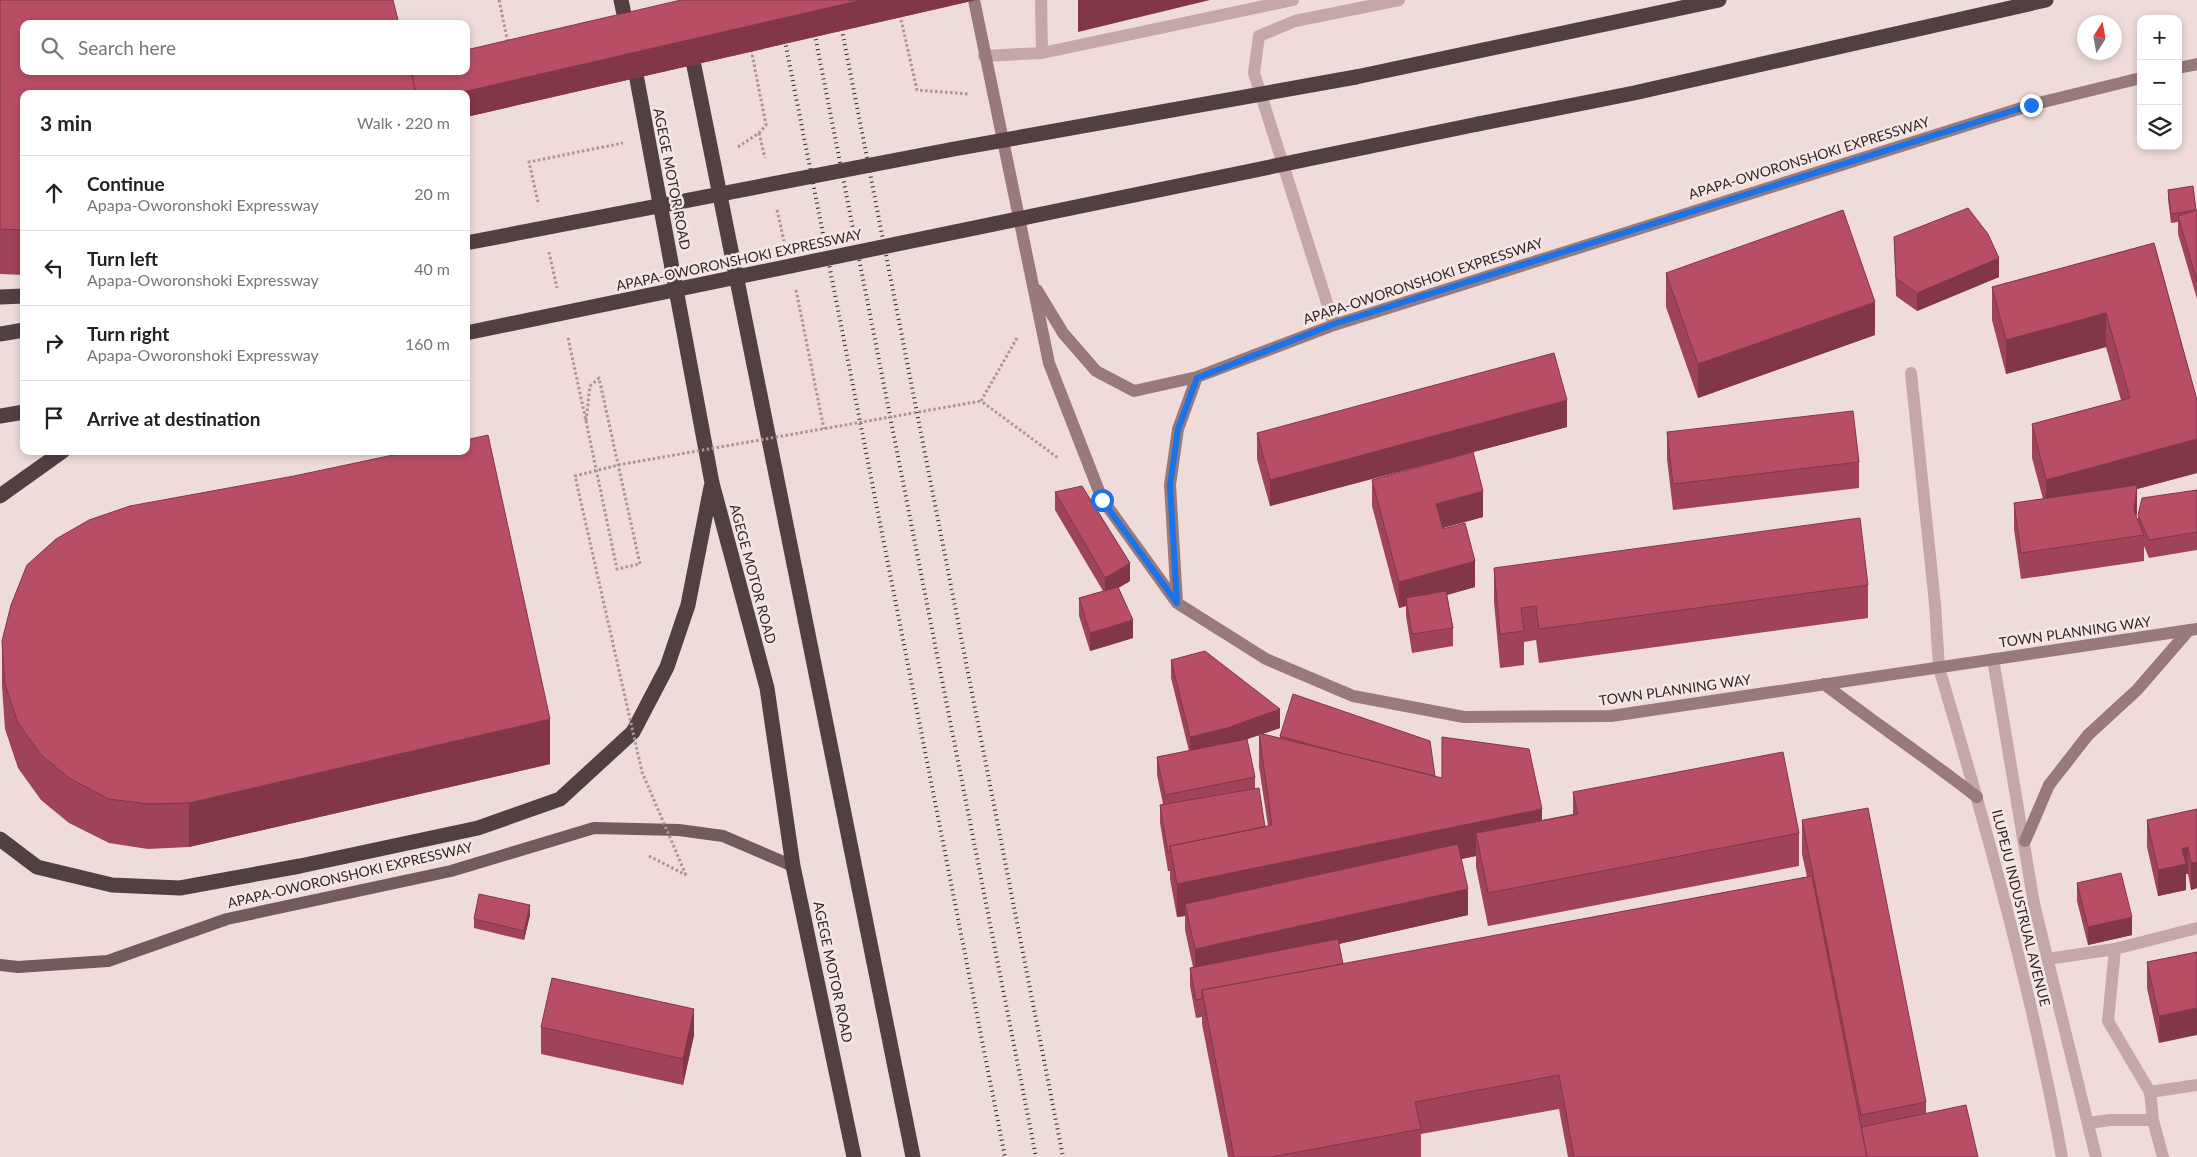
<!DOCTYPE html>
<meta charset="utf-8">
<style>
:root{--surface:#fff;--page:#f2f2f2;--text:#222;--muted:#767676;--line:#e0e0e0}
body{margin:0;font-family:Lato,sans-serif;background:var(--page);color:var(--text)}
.controls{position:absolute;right:15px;top:15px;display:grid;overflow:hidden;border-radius:10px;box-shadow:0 2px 8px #0003}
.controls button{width:45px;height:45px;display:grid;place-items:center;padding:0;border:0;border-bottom:1px solid var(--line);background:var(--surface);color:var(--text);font:25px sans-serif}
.compass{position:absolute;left:2077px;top:15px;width:45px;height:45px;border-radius:50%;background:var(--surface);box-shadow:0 2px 8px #0003;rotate:11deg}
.stop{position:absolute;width:15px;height:15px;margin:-11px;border:4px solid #1a73e8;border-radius:50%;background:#fff}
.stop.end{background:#1a73e8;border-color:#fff;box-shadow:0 1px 5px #0008}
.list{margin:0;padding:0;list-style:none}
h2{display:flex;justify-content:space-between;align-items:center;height:65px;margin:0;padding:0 20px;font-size:21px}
h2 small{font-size:16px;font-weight:400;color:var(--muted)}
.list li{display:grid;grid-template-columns:32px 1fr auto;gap:15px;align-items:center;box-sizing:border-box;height:75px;padding:0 20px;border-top:1px solid var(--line)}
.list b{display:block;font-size:19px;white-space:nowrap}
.list p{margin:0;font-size:16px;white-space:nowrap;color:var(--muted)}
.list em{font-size:16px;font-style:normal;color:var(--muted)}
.icon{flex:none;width:28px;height:28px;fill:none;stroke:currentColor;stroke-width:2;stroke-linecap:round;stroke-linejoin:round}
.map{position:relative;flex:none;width:2197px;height:1157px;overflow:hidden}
.search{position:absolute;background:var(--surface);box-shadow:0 2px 8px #0003;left:20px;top:20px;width:450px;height:55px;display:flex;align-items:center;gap:12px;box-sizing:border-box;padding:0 18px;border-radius:10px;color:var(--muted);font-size:19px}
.panel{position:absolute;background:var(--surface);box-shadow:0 2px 8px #0003;left:20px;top:90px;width:450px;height:365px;border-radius:10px}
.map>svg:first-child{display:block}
</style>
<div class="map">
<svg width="2197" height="1157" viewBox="0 0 2197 1157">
<rect width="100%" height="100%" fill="#eedbda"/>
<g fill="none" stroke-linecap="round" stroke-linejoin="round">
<path stroke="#b09293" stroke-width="3" stroke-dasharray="2.5 2.5" stroke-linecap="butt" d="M499,0L508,43
M900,15L917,90L968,94
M759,133L765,158
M738,147L759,133L766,125L751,49
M538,202L529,162L623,143
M777,210L784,241
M549,252L557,288
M796,290L824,429
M568,338L586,421L590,386L599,378L640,564L617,569L586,421
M1017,338L981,401L1058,458
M649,856L686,875"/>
<path stroke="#c4a7a8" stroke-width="12" d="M1041,0L1042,53
M984,56L1042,53L1293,0
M1334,325L1254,73L1259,36L1295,21L1399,0
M1911,373L1935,604L1939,668
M2115,949L2108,1021L2150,1092L2153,1120L2163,1157
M2047,959L2115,949L2197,928
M2150,1092L2197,1085
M2088,1123L2110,1120H2153"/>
<path stroke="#c4a7a8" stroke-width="12" d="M1993,659L2034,904L2096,1157
M1939,668C1987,829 2032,992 2062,1157"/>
<path stroke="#98797c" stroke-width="12" d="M974,0L1049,363L1102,499L1177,603L1266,659L1353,696L1464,717L1611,716L2197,629
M2178,68L2197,64
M1037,290L1063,333L1096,371L1134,391L1197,377
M1177,603L1170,485L1178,429L1197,377L1334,325L2031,105L2141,78
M1824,684C1875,723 1927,758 1977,797
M2025,841L2049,785L2088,735L2137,690L2189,630"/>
<path stroke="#725a5d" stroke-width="12" d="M0,965L18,967L108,961L227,919L451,871L594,828L679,830L723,836L793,866"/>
<path stroke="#523f42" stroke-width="15" d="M621,0L628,33
M690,46L913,1157
M633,58L712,483L767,688L793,866L854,1157
M1356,77L1719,0
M1478,124L1634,93L2046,0
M0,297L24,296
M0,334L24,330
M0,416L24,412
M0,496L63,451
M0,839L37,867L112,885L180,888L300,866L478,828L560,799L633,732L667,667L688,605L711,487"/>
<path stroke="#322729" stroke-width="4" stroke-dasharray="1 4" stroke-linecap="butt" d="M808,0L1036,1157
M836,0L1063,1157
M783,31L1005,1157"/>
<path stroke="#b09293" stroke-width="3" stroke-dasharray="2.5 2.5" stroke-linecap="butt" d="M686,875L642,772L575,476L618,465L981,401"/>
<path stroke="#523f42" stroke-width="15" d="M466,243L954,149L1356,77
M466,333L1478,124"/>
</g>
<path fill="#9e4358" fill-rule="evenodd" d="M0,0L24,24L466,71L681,0H976L466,117V94H24V275L0,274Z
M2193,186L2196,211L2197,210V299L2178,234V222L2171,223L2168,199V190Z
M1894,237L1999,277L1917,311L1896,296Z
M2154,243L2197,400V473L2137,489L2136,516L2138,521V515L2197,490V550L2149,558L2144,546V561L2021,579L2014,529V503L2043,499L2032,458V424L2121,400L2106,347L2006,374L1992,320V287Z
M1666,273L1875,335L1698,398L1666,307Z
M1567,427L1270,506L1257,459V433Z
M1667,432L1859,462V488L1673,510L1667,459Z
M1372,480L1483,517L1442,528L1475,587L1447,595L1453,628V646L1412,653L1406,616V606L1399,608L1372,506Z
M1055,492L1130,581L1118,588L1133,638L1090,651L1079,616V598L1103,591L1055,510Z
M1494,568L1868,585V618L1539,663L1536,640L1524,642V665L1500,668L1494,602Z
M2,641L550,764L189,847L148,849L109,843L69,823L41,800L18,768L5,729L2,686Z
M1171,660L1280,728L1262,734L1280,738V736L1435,776L1542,820L1573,814V792L1799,833V866L1488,926L1476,867V856L1461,859L1468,915L1339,944L1343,964L1807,877L1802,854V820L1926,1102V1113L1978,1157H1568L1559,1109L1421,1134V1157H1228L1202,1024V1017L1196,1018L1190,986V968L1193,967L1185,930V916L1177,917L1170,879V871H1168L1160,823V805L1163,804L1157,775V757L1189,751L1171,678ZM1259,735V767L1268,826L1265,827L1255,789V777L1247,739Z
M2197,809V888L2191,890L2188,874H2186V890L2158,896L2147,847V820Z
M2077,883L2132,935L2088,945L2077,901Z
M530,915L524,940L474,928V919Z
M2197,952L2159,1043L2147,988V962Z
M541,1027L694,1035L683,1085L541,1054Z"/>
<path fill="#813747" d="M862,0H976L466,117V94H454Z
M1078,0H1210L1078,32Z
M1999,258V277L1917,311V293Z
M1875,302V335L1698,398V364Z
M2106,313V347L2006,374V340Z
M1567,400V427L1270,506V480Z
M2197,439V473L2137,489V512L2134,537V511L2046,513V480Z
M1483,491V517L1436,530V504Z
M1475,561V587L1407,606L1406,598V606L1399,608V582Z
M1130,563V581L1105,596V578Z
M1133,620V638L1090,651V633Z
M1280,709V728L1227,746L1190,755V737Z
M550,719V764L189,847V803Z
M1542,809V842L1476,833V856L1187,915L1185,904V916L1177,917V884Z
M2188,847V874H2186V890L2158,896V870L2182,849Z
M2197,862V888L2191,890V863Z
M1468,889V915L1195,976V949Z
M530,905V915L524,940V931Z
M2132,917V935L2088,945V927Z
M2197,1008V1035L2159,1043V1016Z
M694,1009V1035L683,1085V1059Z"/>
<path fill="#b84e66" stroke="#813747" d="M0,0H393L399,24H24V71H411L416,94H24V230L0,229Z
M681,0H862L454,94H416L411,71H466V50Z
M2193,186L2196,210L2171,214L2168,190Z
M1968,208L1988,234L1999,258L1917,293L1896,278L1894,237Z
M1843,210L1875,302L1698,364L1666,273Z
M2197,210V281L2178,216Z
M2154,243L2197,400V439L2046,480L2032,424L2130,398L2106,313L2006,340L1992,287Z
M1554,353L1567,400L1270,480L1257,433Z
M1853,411L1859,462L1673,484L1667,432Z
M488,435L550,719L189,803L148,804L109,799L69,778L41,755L18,723L5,684L2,641L11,605L27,565L56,539L89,520L130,506L294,476L412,451H466V440Z
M1473,452L1483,491L1436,504L1443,529L1465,523L1475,561L1399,582L1372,480Z
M2137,485L2134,511L2144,535L2021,553L2014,503Z
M1082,486L1130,563L1105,578L1055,492Z
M2197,490V532L2149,540L2138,515L2142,498Z
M1860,518L1868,585L1539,629L1536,606L1521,608L1524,631L1500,634L1494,568Z
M1118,587L1133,620L1090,633L1079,598Z
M1446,591L1453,628L1412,634L1406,598Z
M1205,651L1280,709L1227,728L1190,737L1171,660Z
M1293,694L1430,741L1435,776L1345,754L1280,736Z
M1259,733L1442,778V737L1529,749L1542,809L1177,884L1170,846L1272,825Z
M1247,739L1255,777L1165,795L1157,757Z
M1783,752L1799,833L1488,893L1476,833L1578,814L1573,792Z
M1259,788L1265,827L1170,846V852L1168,853L1160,805Z
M1868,808L1926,1102L1861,1115L1802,820Z
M2197,809V862L2191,863L2188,847L2182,849L2186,864L2158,870L2147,820Z
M1458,844L1468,889L1195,949L1185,904Z
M2121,873L2132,917L2088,927L2077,883Z
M1812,876L1867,1157H1574L1559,1075L1415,1102L1421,1129L1271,1157H1234L1202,990Z
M479,894L530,905L524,931L474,919Z
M1338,939L1343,964L1202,990V999L1196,1000L1190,968Z
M2197,952V1008L2159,1016L2147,962Z
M552,978L694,1009L683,1059L541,1027Z
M1966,1105L1978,1157H1867L1861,1127Z"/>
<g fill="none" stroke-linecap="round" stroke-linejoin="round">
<path stroke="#1a73e8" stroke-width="6" d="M1102,500L1177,603L1170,485L1178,429L1197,378L1334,324L2031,105"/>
</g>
<g text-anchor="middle" stroke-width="5" stroke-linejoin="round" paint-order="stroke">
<g font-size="14" fill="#322729" stroke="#f6e7e5">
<text transform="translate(1809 158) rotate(-17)" y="5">APAPA-OWORONSHOKI EXPRESSWAY</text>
<text transform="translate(672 179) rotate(79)" y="5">AGEGE MOTOR ROAD</text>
<text transform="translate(739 260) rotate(-12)" y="5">APAPA-OWORONSHOKI EXPRESSWAY</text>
<text transform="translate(1423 281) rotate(-18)" y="5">APAPA-OWORONSHOKI EXPRESSWAY</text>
<text transform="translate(753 574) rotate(75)" y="5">AGEGE MOTOR ROAD</text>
<text transform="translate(2075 632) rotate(-8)" y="5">TOWN PLANNING WAY</text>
<text transform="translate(1675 690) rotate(-8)" y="5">TOWN PLANNING WAY</text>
<text transform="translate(350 875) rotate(-13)" y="5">APAPA-OWORONSHOKI EXPRESSWAY</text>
<text transform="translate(2021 908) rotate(76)" y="5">ILUPEJU INDUSTRUAL AVENUE</text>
<text transform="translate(833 972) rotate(78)" y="5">AGEGE MOTOR ROAD</text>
</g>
</g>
</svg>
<div class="controls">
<button>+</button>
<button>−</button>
<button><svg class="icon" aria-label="layers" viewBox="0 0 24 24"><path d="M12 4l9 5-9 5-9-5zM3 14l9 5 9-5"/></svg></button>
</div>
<svg class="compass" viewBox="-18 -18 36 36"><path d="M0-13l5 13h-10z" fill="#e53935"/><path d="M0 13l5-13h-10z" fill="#767676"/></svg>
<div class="stop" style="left:1102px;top:500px"></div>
<div class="stop end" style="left:2031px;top:105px"></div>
<div class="search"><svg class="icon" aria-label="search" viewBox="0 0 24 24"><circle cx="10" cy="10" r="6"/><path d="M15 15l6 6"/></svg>Search here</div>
<section class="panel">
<h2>3 min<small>Walk · 220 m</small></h2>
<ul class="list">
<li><svg class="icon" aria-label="ahead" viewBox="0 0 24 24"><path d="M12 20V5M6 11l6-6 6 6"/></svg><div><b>Continue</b><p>Apapa-Oworonshoki Expressway</p></div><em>20 m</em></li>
<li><svg class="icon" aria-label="left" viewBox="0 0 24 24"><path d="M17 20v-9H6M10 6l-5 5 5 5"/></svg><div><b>Turn left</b><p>Apapa-Oworonshoki Expressway</p></div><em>40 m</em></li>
<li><svg class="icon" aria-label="right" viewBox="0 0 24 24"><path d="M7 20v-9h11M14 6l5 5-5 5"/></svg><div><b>Turn right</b><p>Apapa-Oworonshoki Expressway</p></div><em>160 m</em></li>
<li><svg class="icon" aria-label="arrive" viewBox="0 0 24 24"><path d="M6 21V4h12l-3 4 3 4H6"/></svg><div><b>Arrive at destination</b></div></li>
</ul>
</section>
</div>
